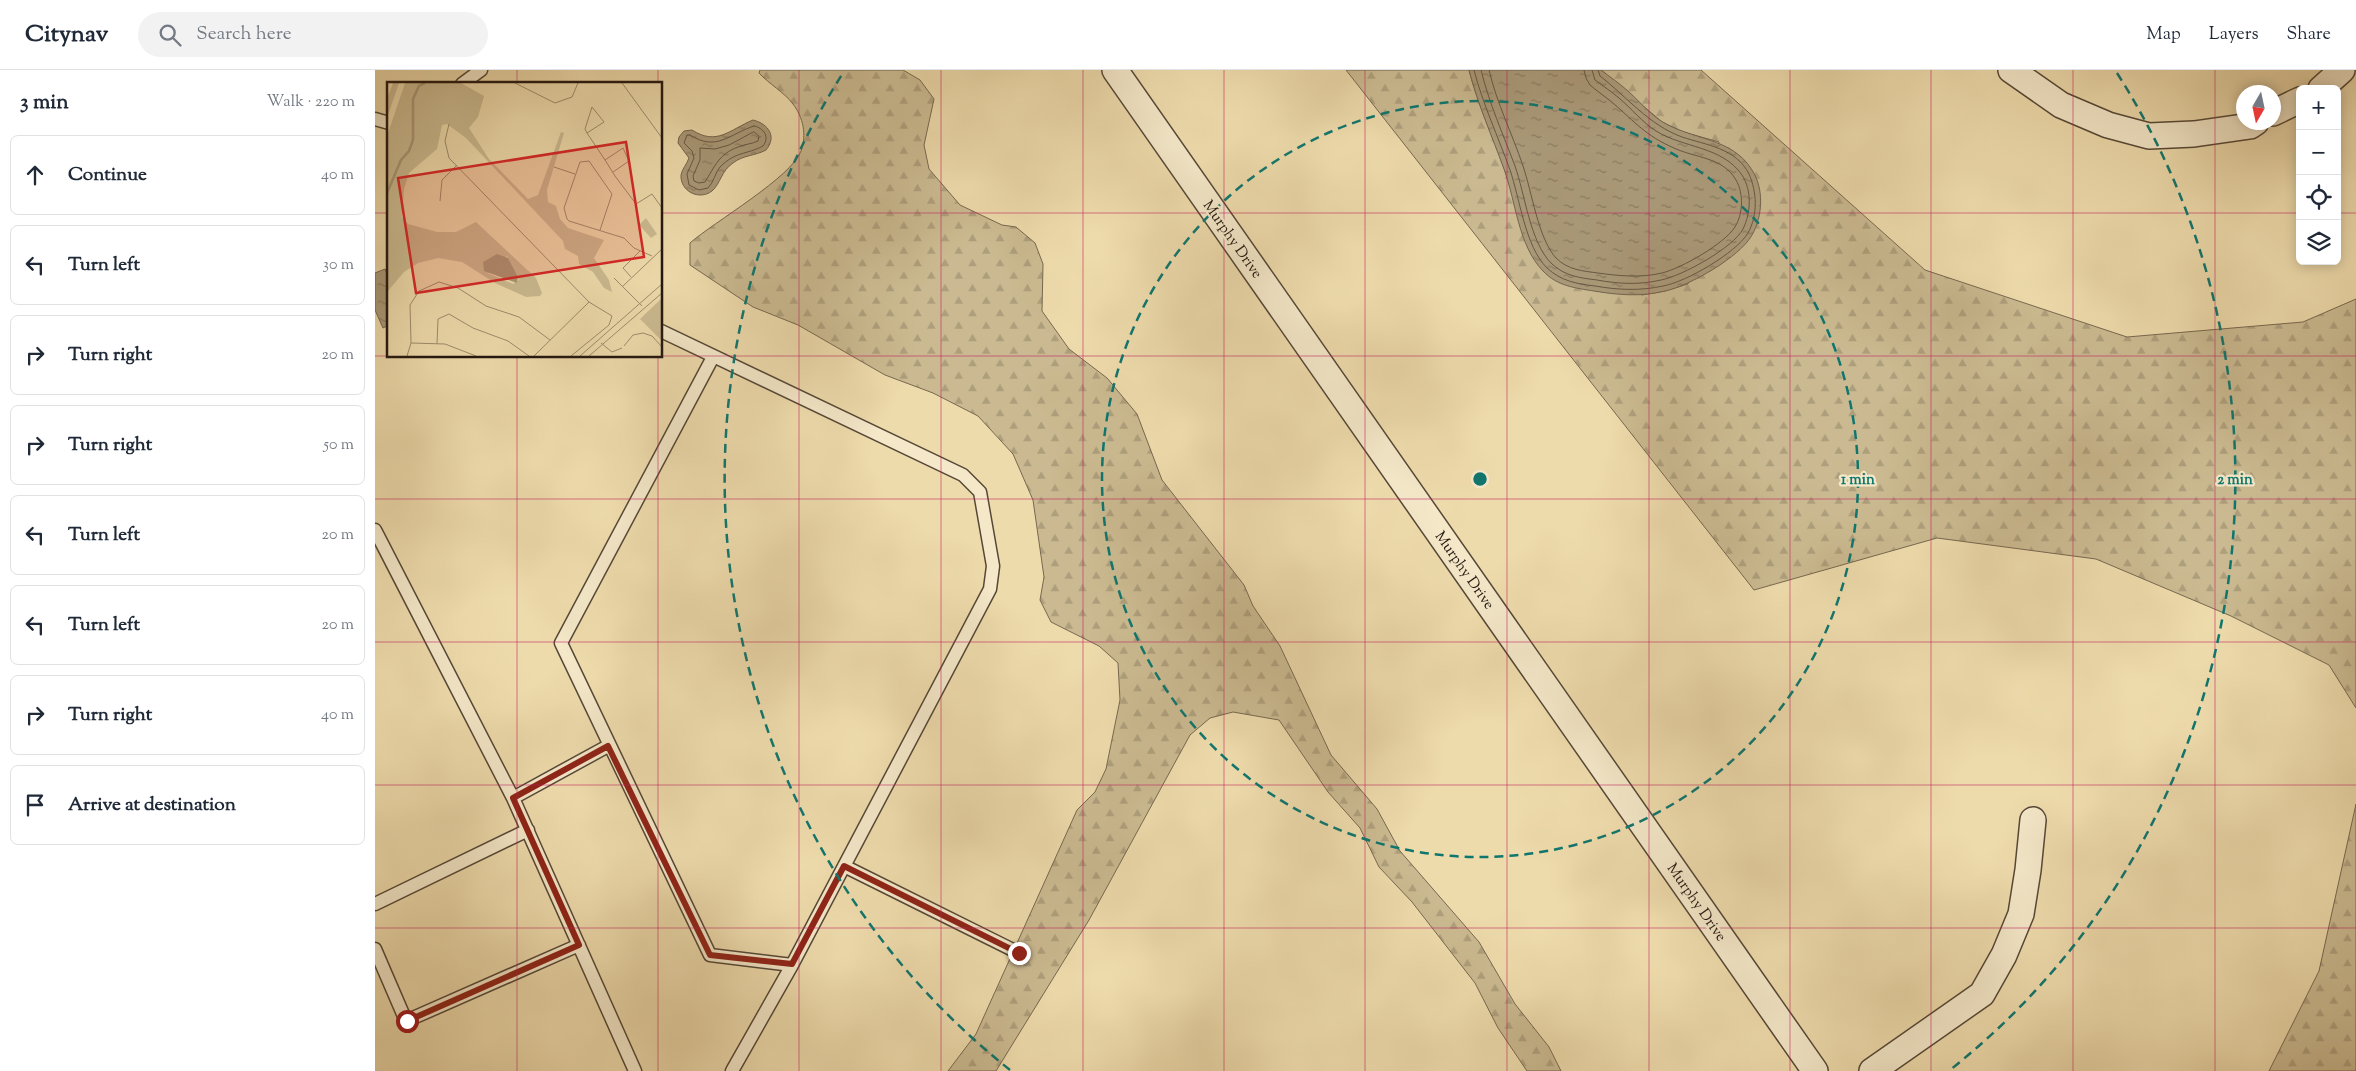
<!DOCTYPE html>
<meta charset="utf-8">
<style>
:root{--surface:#fff;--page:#f2f2f3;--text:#1f2937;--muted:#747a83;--line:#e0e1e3}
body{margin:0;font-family:"Sorts Mill Goudy",serif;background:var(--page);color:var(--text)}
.controls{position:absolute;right:15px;top:15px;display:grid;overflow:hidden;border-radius:8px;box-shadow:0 2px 12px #0003}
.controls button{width:45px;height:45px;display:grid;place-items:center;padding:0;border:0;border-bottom:1px solid var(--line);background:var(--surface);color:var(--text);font:25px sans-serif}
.compass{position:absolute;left:1861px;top:15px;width:45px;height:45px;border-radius:50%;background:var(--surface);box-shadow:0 2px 12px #0003;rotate:189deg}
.stop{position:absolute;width:15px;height:15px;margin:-11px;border:4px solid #8f2418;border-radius:50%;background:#fff}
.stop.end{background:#8f2418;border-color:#fff;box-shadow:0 1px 5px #0008}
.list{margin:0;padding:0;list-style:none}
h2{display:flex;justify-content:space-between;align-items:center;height:65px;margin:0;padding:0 20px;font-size:21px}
h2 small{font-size:16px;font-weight:400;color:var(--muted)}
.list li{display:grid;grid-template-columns:32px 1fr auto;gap:15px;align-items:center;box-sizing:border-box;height:80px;margin:0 10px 10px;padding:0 10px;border:1px solid var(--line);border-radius:8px}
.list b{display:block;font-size:19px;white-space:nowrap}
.list em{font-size:16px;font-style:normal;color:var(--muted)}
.icon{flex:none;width:28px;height:28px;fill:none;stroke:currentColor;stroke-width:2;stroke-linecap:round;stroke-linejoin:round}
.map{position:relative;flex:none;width:1981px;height:1001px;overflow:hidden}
header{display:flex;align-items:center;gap:30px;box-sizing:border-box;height:70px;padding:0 25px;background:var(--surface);border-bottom:1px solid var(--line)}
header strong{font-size:24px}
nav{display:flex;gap:28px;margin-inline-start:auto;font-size:18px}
.search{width:350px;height:45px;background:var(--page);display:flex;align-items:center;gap:12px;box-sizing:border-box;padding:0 18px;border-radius:28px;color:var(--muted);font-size:19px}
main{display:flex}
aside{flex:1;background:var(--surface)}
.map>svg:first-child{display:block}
</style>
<header>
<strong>Citynav</strong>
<div class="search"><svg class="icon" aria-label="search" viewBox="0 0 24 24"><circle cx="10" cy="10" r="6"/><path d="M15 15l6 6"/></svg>Search here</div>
<nav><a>Map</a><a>Layers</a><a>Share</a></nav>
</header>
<main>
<aside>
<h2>3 min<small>Walk · 220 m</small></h2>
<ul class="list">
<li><svg class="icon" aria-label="ahead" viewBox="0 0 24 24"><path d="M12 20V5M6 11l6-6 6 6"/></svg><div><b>Continue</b></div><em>40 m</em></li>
<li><svg class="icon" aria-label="left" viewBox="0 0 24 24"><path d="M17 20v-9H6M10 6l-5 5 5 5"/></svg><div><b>Turn left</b></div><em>30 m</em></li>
<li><svg class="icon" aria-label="right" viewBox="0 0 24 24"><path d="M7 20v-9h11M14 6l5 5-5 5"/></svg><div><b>Turn right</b></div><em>20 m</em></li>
<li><svg class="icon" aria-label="right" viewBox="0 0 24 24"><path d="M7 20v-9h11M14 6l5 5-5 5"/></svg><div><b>Turn right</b></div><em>50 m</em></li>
<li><svg class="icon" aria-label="left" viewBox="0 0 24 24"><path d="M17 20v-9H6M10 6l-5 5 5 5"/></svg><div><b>Turn left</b></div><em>20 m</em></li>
<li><svg class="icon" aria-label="left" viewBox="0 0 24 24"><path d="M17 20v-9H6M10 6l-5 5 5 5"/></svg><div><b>Turn left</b></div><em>20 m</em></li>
<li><svg class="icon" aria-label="right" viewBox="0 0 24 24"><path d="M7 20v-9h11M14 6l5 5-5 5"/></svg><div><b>Turn right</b></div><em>40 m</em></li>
<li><svg class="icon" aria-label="arrive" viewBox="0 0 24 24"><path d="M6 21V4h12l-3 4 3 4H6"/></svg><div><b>Arrive at destination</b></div></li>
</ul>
</aside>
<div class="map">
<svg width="1981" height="1001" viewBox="0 0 1981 1001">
<defs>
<pattern id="forest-firs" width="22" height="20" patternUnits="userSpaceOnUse" patternTransform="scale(1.25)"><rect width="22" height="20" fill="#cbba91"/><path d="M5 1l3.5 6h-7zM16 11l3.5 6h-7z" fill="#ae9f7c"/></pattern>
<pattern id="water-ripples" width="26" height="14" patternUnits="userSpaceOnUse" patternTransform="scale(1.25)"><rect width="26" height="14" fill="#a99877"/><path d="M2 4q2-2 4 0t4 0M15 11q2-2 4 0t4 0" fill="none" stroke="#897b60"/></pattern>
</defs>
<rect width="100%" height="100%" fill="#eedbac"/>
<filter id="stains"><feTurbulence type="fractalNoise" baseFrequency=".004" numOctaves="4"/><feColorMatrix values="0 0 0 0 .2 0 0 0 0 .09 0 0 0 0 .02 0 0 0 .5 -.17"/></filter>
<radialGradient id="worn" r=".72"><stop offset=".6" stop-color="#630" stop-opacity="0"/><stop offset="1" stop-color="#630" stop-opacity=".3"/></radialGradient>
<path fill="url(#forest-firs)" stroke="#776850" d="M385,0H528L545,10L559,29L549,75L554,99L585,135L627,155L641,157L660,173L668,194L667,241L694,279L732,308L762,344L787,410L869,515L878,536L905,576L956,685L1002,739L1025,781L1104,872L1140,934L1174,977L1186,1001H1152L1123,958L1100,913L1037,832L1004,797L985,758L953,722L904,650L858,642L835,648L815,665L714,850L621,1001H573L601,964L702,740L720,722L731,699L745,630L743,593L724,576L676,552L665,530L669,507L658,430L638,384L603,346L558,323L510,305L423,255L378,237L315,195V173C339,152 417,107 426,81C432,65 428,47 418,34C409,22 394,14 384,3Z
M971,0H1094C1103,35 1118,67 1130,101C1140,130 1145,161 1159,189L1267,225L1290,221L1313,214L1344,72L1308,62L1287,52L1226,0H1326L1550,200L1752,267L1928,252L1981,229V638L1954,595L1856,546L1721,489L1562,468L1379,520Z
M1981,734V1001H1894L1944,901Z"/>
<path fill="url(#water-ripples)" stroke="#73644e" d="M1094,0H1226C1235,7 1244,13 1253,21C1264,31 1273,42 1286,51C1316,70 1357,67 1377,100C1389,118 1388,146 1377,165C1365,187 1314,216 1290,221C1266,227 1243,225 1219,221C1200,218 1182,216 1168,201C1143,175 1141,132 1129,99C1117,66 1103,35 1094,0Z
M378,50C394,54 402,67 391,80C380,86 368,85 358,93C346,101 346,113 337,121C324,131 305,121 306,105C307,99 312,94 314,88L303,73L304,67L309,61L317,60C342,76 354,60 378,50Z
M10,199L14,208V255L8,258L0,240V203Z"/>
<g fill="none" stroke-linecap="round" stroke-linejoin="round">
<path stroke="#665844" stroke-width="1" d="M1099,0C1108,35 1123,66 1135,100C1145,129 1150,176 1172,198C1186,211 1202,214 1220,216C1243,220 1265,221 1288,216C1311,212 1361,183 1373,163C1383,145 1382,122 1374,104C1361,78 1331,75 1307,67C1274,55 1252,27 1225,6L1223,0
M1106,0C1114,33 1128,64 1140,96C1150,124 1155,173 1177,194C1190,206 1205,208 1222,210C1244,214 1264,215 1286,210C1307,206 1358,178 1368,159C1376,143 1377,120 1367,105C1347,76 1308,78 1281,61C1267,52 1257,39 1244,28C1237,22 1228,16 1220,10L1217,0
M1114,0C1122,34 1137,63 1148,96C1157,122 1163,168 1181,188C1193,200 1208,201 1223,203C1244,206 1266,208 1287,203C1307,198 1349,174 1360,157C1368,144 1369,124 1361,110C1348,87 1320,88 1299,78C1271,66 1260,52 1239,34C1231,27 1223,22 1215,15L1211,8L1209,0
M379,56C389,58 395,67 388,76C371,85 361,81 345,97C340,103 339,112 333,118L324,120L314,115L312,104L319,88L317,81L309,73L312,65H315C342,82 354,64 379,56Z
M379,62L384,66L383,71C377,74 370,74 363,77C344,84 340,96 330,112L324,113L319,111L318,106L325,90V78L340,79L354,75Z"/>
<g stroke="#564837" stroke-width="15">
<path id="service" d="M87,14L106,0
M0,49L14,53
M286,261L588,405L605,422L618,496L615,519L417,895L335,885L186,573L338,287
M0,460L138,728L260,1001
M138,728L233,676
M469,796L644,883
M0,834L153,760
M0,879L31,951L204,875
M357,1001L417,895"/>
</g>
<g stroke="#564837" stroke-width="28">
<path id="minor" d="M740,0L1440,1001
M1636,0L1686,35L1733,55L1774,66L1819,64L1875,56L1881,52
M1946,19L1967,0
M1898,43L1925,30
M1497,1001L1607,924L1629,885L1646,844L1653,800L1658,750"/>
</g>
<use href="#service" stroke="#f4e8c9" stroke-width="12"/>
<use href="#minor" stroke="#f4e8c9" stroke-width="25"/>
</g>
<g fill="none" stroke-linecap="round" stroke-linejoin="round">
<path stroke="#8f2418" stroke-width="6" d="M32,951L204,875L138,728L233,676L335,885L417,894L469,796L644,883"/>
</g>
<path fill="none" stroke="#c2185b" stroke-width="1" stroke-opacity="0.55" d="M142,0V14M283,0V14M424,0V1001M566,0V1001M708,0V1001M849,0V1001M990,0V1001M1132,0V1001M1274,0V1001M1415,0V1001M1556,0V1001M1698,0V1001M1840,0V1001M0,143H14M286,143H1925M1962,143H1981M0,286H14M142,286V1001M283,286V1001M286,286H1981M0,429H1981M0,572H1981M0,715H1981M0,858H1981"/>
<g fill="none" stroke="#0f766e" stroke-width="2.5" stroke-dasharray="9 6">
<circle cx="1105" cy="409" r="378"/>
<path d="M635 1000A755 755 0 0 1 468 3M1742 3A755 755 0 0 1 1575 1000"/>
</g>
<g text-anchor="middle" stroke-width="4.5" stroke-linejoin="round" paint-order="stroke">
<g font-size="15" fill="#231710" stroke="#f4e8c9">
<text transform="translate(858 169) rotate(55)" y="5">Murphy Drive</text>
<text transform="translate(1090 500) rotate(55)" y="5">Murphy Drive</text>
<text transform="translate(1322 832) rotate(55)" y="5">Murphy Drive</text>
</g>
</g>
<g transform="translate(12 12)">
<rect width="275" height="275" fill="#eedbac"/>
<path d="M275,216V259L253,237Z" fill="#cbba91"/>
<path d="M6,1H12L0,36V17ZM18,1H74L97,14L91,35L82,46L102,77L141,117L151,113L174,50L177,51L160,108L161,120L169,124L173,137L181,146L217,158L207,176L222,198L225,210L217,206L206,190L192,182L191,174L178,167L176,159L79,56L60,42L55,43L50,67L22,91L17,107L15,135L21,142L50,150H69L89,140L149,196L155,211L153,214L139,215L108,201L75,180L51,176L31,181L17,190L1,209L0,227V54ZM120,174L132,198L126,202L101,191Z" fill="#cbba91" fill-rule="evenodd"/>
<path d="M259,136L270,152L264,156L252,143Z" fill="#cbba91"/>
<path d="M110,172L121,176L131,195L130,201L97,189L96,180Z" fill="#a99877"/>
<path fill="none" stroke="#a99877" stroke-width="2.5" d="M0,111L14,78L22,69L26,58V17L32,4L38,1"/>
<path fill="none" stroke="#9d8d6e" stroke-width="1" d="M128,1L168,21L185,15L191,1M235,1L275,56M62,42L58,59L62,76L202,220L225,234L222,243L184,274M200,51L217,40L205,25L198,47L200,51L218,78L228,94L249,122L265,112L275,126M218,78L236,66L242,79L226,90M167,85L188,92M53,119L55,98L70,83M213,148L225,112L202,79L193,80L177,126L180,137L182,139L237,156L247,166L265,174M244,195L236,186L253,169M227,196L255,224M236,204L275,167M24,261L58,262L89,274M214,261L225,270L235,266M50,262L51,237L62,232L86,246L121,259L142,274M237,264L246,253L256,251L265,254L275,265M20,274L24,261L23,223L32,209L52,200L71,206L99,224L132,235L163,258M147,274L202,220M193,274L275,202M202,274L275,211"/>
<path fill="#d62828" fill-opacity="0.15" stroke="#d62828" stroke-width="2.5" d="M239,60L257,175L29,211L11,96Z"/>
<rect width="275" height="275" fill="none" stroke="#231710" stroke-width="2.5"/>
</g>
<circle cx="1105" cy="409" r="8" fill="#0f766e" stroke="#f4e8c9" stroke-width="2.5"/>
<g font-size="15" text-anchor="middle" font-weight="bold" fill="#0f766e" stroke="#f4e8c9" stroke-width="4.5" stroke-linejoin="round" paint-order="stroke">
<text x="1483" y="414">1 min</text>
<text x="1860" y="414">2 min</text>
</g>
<rect width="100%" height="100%" filter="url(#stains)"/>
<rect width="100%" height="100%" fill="url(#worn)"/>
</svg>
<div class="controls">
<button>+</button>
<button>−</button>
<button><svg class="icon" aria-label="locate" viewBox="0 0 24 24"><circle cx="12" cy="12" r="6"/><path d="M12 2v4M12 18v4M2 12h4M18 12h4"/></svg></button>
<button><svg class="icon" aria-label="layers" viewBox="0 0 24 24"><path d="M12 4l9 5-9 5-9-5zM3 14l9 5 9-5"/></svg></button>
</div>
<svg class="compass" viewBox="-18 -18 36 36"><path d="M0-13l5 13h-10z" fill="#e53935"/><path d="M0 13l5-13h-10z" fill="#747a83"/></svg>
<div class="stop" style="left:32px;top:951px"></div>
<div class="stop end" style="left:644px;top:883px"></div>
</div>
</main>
